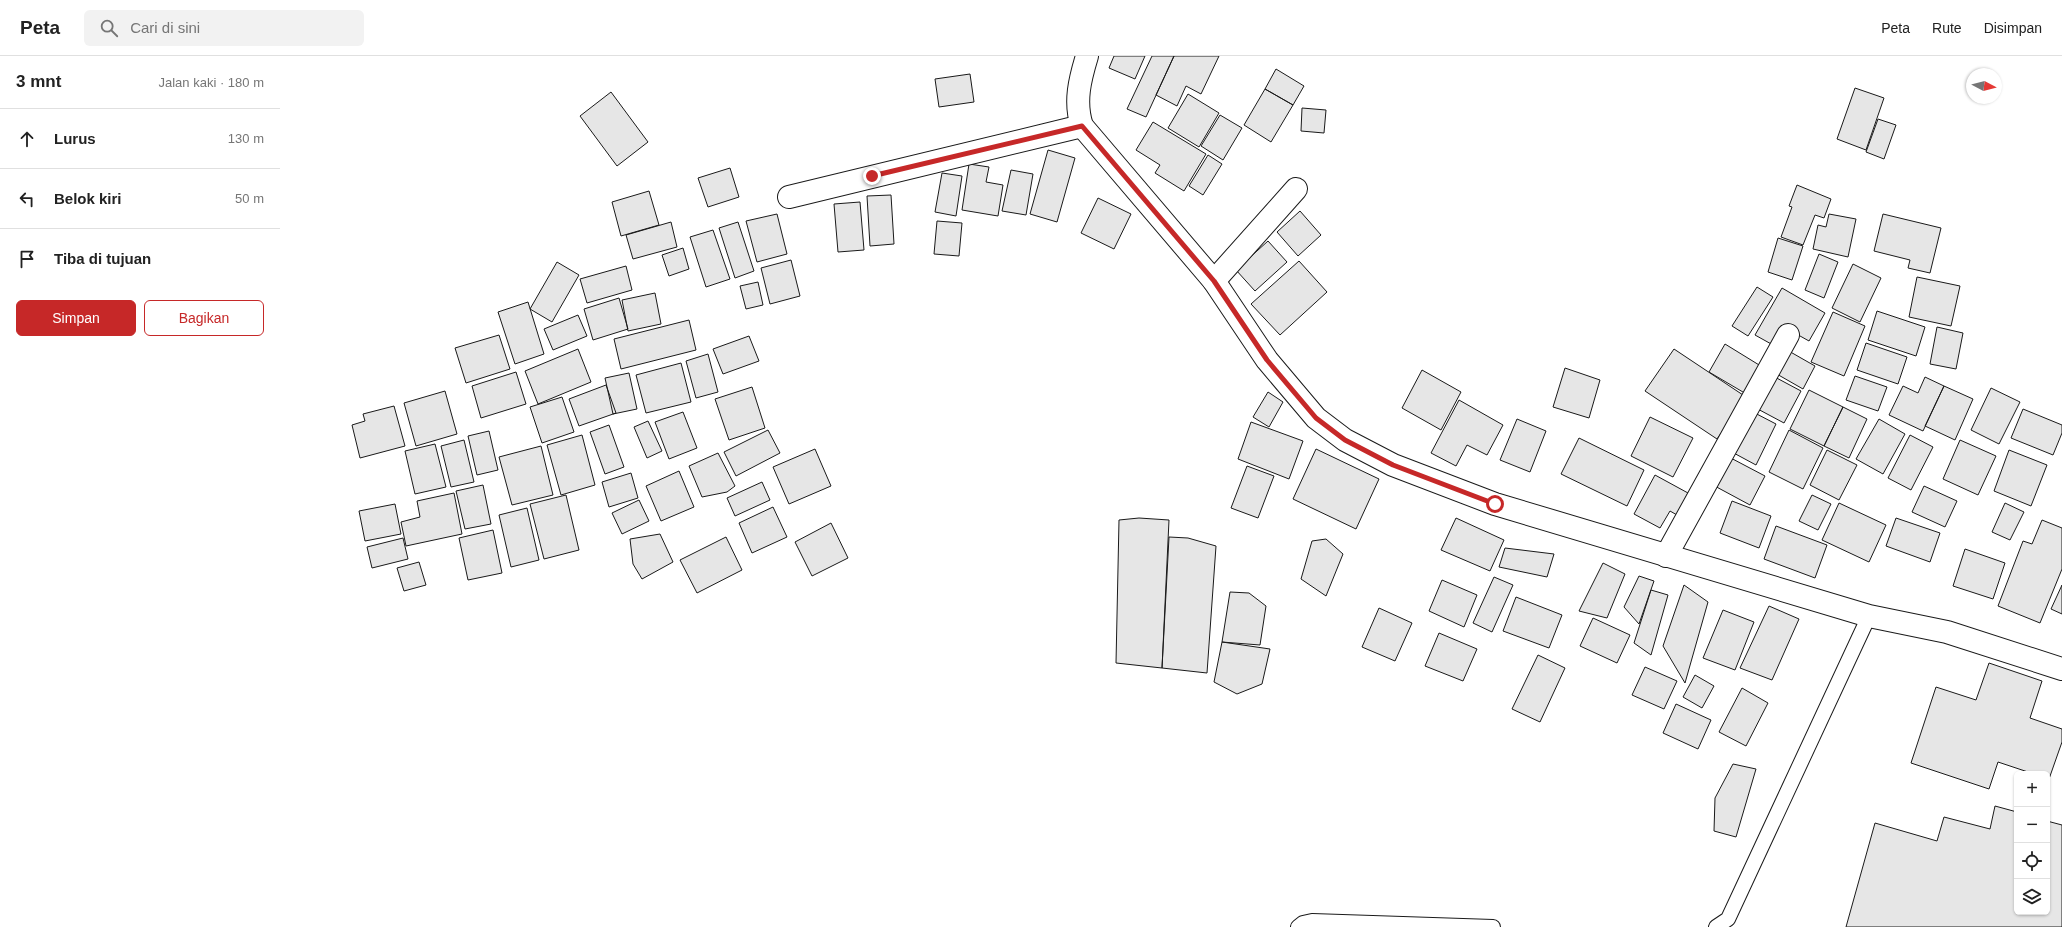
<!DOCTYPE html>
<html lang="id">
<meta charset="utf-8">
<style>
:root{--surface:#fff;--page:#f2f2f2;--text:#222;--muted:#767676;--line:#e0e0e0;--accent:#c62828}
body{margin:0;font-family:Helvetica,sans-serif;background:var(--page);color:var(--text)}
.controls{position:absolute;right:12px;bottom:12px;display:grid;overflow:hidden;border-radius:6px;box-shadow:0 1px 3px #0004}
.controls button{width:36px;height:36px;display:grid;place-items:center;padding:0;border:0;border-bottom:1px solid var(--line);background:var(--surface);color:var(--text);font:20px sans-serif}
.compass{position:absolute;left:1686px;top:12px;width:36px;height:36px;border-radius:50%;background:var(--surface);box-shadow:0 1px 3px #0004;rotate:97deg}
.stop{position:absolute;width:12px;height:12px;margin:-9px;border:3px solid #c62828;border-radius:50%;background:#fff}
.stop.end{background:#c62828;border-color:#fff;box-shadow:0 1px 4px #0008}
.list{margin:0;padding:0;list-style:none}
h2{display:flex;justify-content:space-between;align-items:center;height:52px;margin:0;padding:0 16px;font-size:17px}
h2 small{font-size:13px;font-weight:400;color:var(--muted)}
.list li{display:grid;grid-template-columns:26px 1fr auto;gap:12px;align-items:center;box-sizing:border-box;height:60px;padding:0 16px;border-top:1px solid var(--line)}
.list b{display:block;font-size:15px;white-space:nowrap}
.list em{font-size:13px;font-style:normal;color:var(--muted)}
.actions{display:flex;gap:8px;padding:12px 16px}
.actions a{flex:1;padding:9px 0;border:1px solid var(--accent);border-radius:6px;text-align:center;font-size:14px;color:var(--accent)}
.actions .main{background:var(--accent);color:#fff}
.icon{flex:none;width:22px;height:22px;fill:none;stroke:currentColor;stroke-width:2;stroke-linecap:round;stroke-linejoin:round}
.map{position:relative;flex:none;width:1782px;height:871px;overflow:hidden}
header{display:flex;align-items:center;gap:24px;box-sizing:border-box;height:56px;padding:0 20px;background:var(--surface);border-bottom:1px solid var(--line)}
header strong{font-size:19px}
nav{display:flex;gap:22px;margin-inline-start:auto;font-size:14px}
.search{width:280px;height:36px;background:var(--page);display:flex;align-items:center;gap:10px;box-sizing:border-box;padding:0 14px;border-radius:6px;color:var(--muted);font-size:15px}
main{display:flex}
aside{flex:1;background:var(--surface)}
.map>svg:first-child{display:block}
</style>
<header>
<strong>Peta</strong>
<div class="search"><svg class="icon" aria-label="search" viewBox="0 0 24 24"><circle cx="10" cy="10" r="6"/><path d="M15 15l6 6"/></svg>Cari di sini</div>
<nav><a>Peta</a><a>Rute</a><a>Disimpan</a></nav>
</header>
<main>
<aside>
<h2>3 mnt<small>Jalan kaki · 180 m</small></h2>
<ul class="list">
<li><svg class="icon" aria-label="ahead" viewBox="0 0 24 24"><path d="M12 20V5M6 11l6-6 6 6"/></svg><div><b>Lurus</b></div><em>130 m</em></li>
<li><svg class="icon" aria-label="left" viewBox="0 0 24 24"><path d="M17 20v-9H6M10 6l-5 5 5 5"/></svg><div><b>Belok kiri</b></div><em>50 m</em></li>
<li><svg class="icon" aria-label="arrive" viewBox="0 0 24 24"><path d="M6 21V4h12l-3 4 3 4H6"/></svg><div><b>Tiba di tujuan</b></div></li>
</ul>
<div class="actions"><a class="main">Simpan</a><a>Bagikan</a></div>
</aside>
<div class="map">
<svg width="1782" height="871" viewBox="0 0 1782 871">
<rect width="100%" height="100%" fill="#fff"/>
<path fill="#e6e6e6" stroke="#1a1a1a" d="M834,0H865L855,23L829,12Z
M872,0H894L866,61L847,53Z
M894,0H939L921,38L906,30L897,50L876,39Z
M996,13L1024,30L1013,49L985,33Z
M690,18L694,46L659,51L655,23Z
M1575,32L1604,42L1586,94L1557,83Z
M985,33L1013,49L991,86L964,69Z
M331,36L368,86L337,110L300,60Z
M908,38L939,57L919,91L888,72Z
M1022,52L1046,54L1044,77L1021,75Z
M940,59L962,72L943,104L921,90Z
M1598,63L1616,69L1604,103L1586,96Z
M873,66L926,98L904,135L875,117L880,109L856,94Z
M768,94L795,102L777,166L750,158Z
M928,99L942,108L923,139L909,130Z
M689,108L709,111L706,126L723,129L718,160L682,154Z
M450,112L459,141L428,151L418,122Z
M731,114L753,118L746,159L722,155Z
M662,117L682,120L676,160L655,156Z
M1517,129L1551,143L1544,162L1535,159L1523,189L1501,181L1512,151L1509,150Z
M369,135L379,169L341,180L332,146Z
M611,139L614,188L590,190L587,140Z
M818,142L851,158L834,193L801,177Z
M580,146L584,194L558,196L554,148Z
M1020,155L1041,179L1018,200L997,176Z
M497,158L507,198L477,206L466,165Z
M1549,158L1576,163L1568,201L1533,193L1538,169L1546,171Z
M1603,158L1661,172L1650,217L1628,212L1630,204L1594,195Z
M657,165L682,167L679,200L654,198Z
M391,166L397,191L353,203L346,179Z
M458,166L474,215L455,222L439,172Z
M433,174L450,223L426,231L410,181Z
M1498,182L1523,190L1512,224L1488,216Z
M988,185L1007,206L975,235L956,214Z
M403,192L409,213L389,220L382,199Z
M1539,198L1558,206L1544,242L1525,234Z
M511,204L520,240L490,248L481,212Z
M1019,205L1047,236L1000,279L971,248Z
M277,206L299,219L272,266L250,253Z
M1573,208L1601,222L1580,266L1552,252Z
M346,210L352,234L307,247L300,223Z
M1637,221L1680,230L1671,270L1629,261Z
M478,226L483,249L466,253L460,230Z
M1477,231L1493,241L1468,280L1452,270Z
M1502,232L1545,257L1529,285L1504,271L1493,289L1475,279Z
M375,237L381,268L348,275L342,244Z
M339,242L348,273L313,284L304,253Z
M248,246L264,298L235,308L218,256Z
M1597,255L1645,271L1636,300L1588,284Z
M1553,256L1585,270L1564,320L1531,306Z
M298,259L307,280L273,294L264,273Z
M409,264L416,294L341,313L334,283Z
M1657,271L1683,277L1676,313L1650,308Z
M219,279L230,313L186,327L175,292Z
M469,280L479,305L443,318L433,293Z
M1586,287L1627,301L1618,328L1577,314Z
M1445,288L1484,312L1468,339L1429,316Z
M298,293L311,326L258,348L245,315Z
M1394,293L1466,341L1437,383L1365,335Z
M1507,294L1535,310L1523,333L1495,317Z
M428,298L438,336L416,342L406,305Z
M401,307L411,346L366,357L356,319Z
M1285,312L1320,324L1309,362L1273,351Z
M1142,314L1181,336L1161,374L1122,352Z
M236,316L246,348L201,362L192,330Z
M349,317L357,353L333,358L325,322Z
M1491,319L1521,335L1504,367L1474,351Z
M1575,320L1607,331L1598,355L1566,344Z
M1645,321L1664,330L1643,375L1609,359L1623,330L1638,337Z
M326,329L336,357L299,370L289,343Z
M1664,330L1693,343L1675,384L1645,370Z
M472,331L485,372L449,384L435,343Z
M1711,332L1740,346L1719,388L1691,374Z
M1529,334L1563,351L1544,390L1510,373Z
M165,335L177,378L136,390L124,347Z
M988,336L1003,346L989,371L973,361Z
M282,341L294,376L262,387L250,351Z
M1179,344L1223,369L1207,399L1187,389L1176,410L1151,397Z
M114,350L125,390L80,402L72,369L85,365L83,358Z
M1563,351L1587,363L1569,402L1544,390Z
M1743,353L1782,369V377L1773,399L1731,382Z
M1471,355L1496,368L1476,409L1450,395Z
M403,356L417,392L389,403L375,366Z
M1370,361L1413,382L1393,421L1351,400Z
M1237,363L1266,375L1250,416L1220,404Z
M1599,363L1625,378L1603,418L1576,403Z
M368,365L382,395L367,402L354,371Z
M971,366L1023,385L1009,423L958,403Z
M329,369L344,411L325,418L310,376Z
M488,374L500,397L456,420L444,396Z
M1509,374L1543,392L1523,433L1489,416Z
M209,375L218,414L197,419L188,380Z
M302,379L315,429L281,439L267,389Z
M1630,379L1653,391L1631,434L1608,422Z
M1299,382L1364,414L1347,450L1281,418Z
M184,384L194,426L171,431L161,390Z
M1680,384L1716,400L1698,439L1663,423Z
M155,388L166,431L135,438L125,395Z
M261,390L273,439L232,449L219,401Z
M535,393L551,430L509,448L493,411Z
M1036,393L1099,423L1076,473L1013,443Z
M1547,394L1577,409L1559,444L1530,429Z
M1729,394L1767,409L1751,450L1714,435Z
M438,397L455,430L447,436L422,441L409,410Z
M1447,400L1485,420L1470,449L1431,428Z
M967,410L994,420L978,462L951,452Z
M399,415L414,451L381,465L366,430Z
M351,417L358,442L329,451L322,426Z
M1375,419L1408,437L1397,459L1390,455L1380,472L1354,458Z
M482,426L490,444L455,460L447,442Z
M203,429L211,468L185,473L176,435Z
M1644,430L1677,445L1665,471L1632,456Z
M174,437L182,478L126,490L121,466L140,461L137,445Z
M286,439L299,494L264,503L250,448Z
M1532,439L1551,448L1538,474L1519,465Z
M359,444L369,465L342,478L332,457Z
M1452,445L1491,460L1479,492L1440,477Z
M1559,447L1606,469L1589,506L1542,484Z
M1725,447L1744,456L1730,484L1712,476Z
M115,448L121,478L85,485L79,455Z
M493,451L507,481L472,497L459,467Z
M247,452L259,504L231,511L219,459Z
M859,462L889,464L882,612L836,607L839,464Z
M1176,462L1224,484L1210,515L1161,494Z
M1616,462L1660,477L1650,506L1606,490Z
M1762,464L1782,472V513L1760,567L1718,550L1743,485L1752,488Z
M551,467L568,502L532,520L515,486Z
M1496,470L1547,489L1535,522L1484,503Z
M213,474L222,517L188,524L179,482Z
M380,478L393,506L362,523L353,508L350,483Z
M446,481L462,514L417,537L400,504Z
M889,481L908,482L936,490L927,617L882,612Z
M123,482L128,503L92,512L87,491Z
M1046,483L1063,498L1046,540L1021,523L1032,485Z
M1225,492L1274,498L1267,521L1219,511Z
M1685,493L1725,507L1713,543L1673,530Z
M139,506L146,529L124,535L117,512Z
M1323,507L1345,518L1327,562L1299,555Z
M1359,520L1374,525L1359,568L1344,551Z
M1214,521L1233,529L1212,576L1193,567Z
M1162,524L1197,539L1184,571L1149,555Z
M1404,529L1428,546L1405,627L1383,590Z
M1782,529V558L1771,553Z
M1371,534L1388,539L1371,599L1354,587Z
M950,536L969,537L986,550L980,589L942,586Z
M1236,541L1282,559L1269,592L1223,575Z
M1489,550L1519,563L1492,624L1460,612Z
M1099,552L1132,567L1115,605L1082,591Z
M1443,554L1474,566L1455,614L1423,602Z
M1313,562L1350,579L1337,607L1300,590Z
M1159,577L1197,593L1183,625L1145,610Z
M942,586L990,593L982,628L957,638L934,626Z
M1258,599L1285,612L1260,666L1232,653Z
M1709,607L1762,625L1750,662L1782,673V686L1769,723L1767,722V718H1754L1718,706L1709,733L1631,707L1656,631L1696,644Z
M1365,611L1397,625L1384,653L1352,639Z
M1415,619L1434,630L1422,652L1403,641Z
M1462,632L1488,647L1466,690L1439,676Z
M1396,648L1431,664L1418,693L1383,677Z
M1453,708L1476,713L1456,781L1434,775L1435,742Z
M1715,750L1737,756V856H1767V765L1782,769V871H1566L1595,767L1657,785L1664,761L1710,773Z"/>
<g fill="none" stroke-linecap="round" stroke-linejoin="round">
<g stroke="#1a1a1a" stroke-width="16">
<path id="service" d="M1018,871L1023,867L1032,865L1213,871
M1436,871L1448,863L1589,560"/>
</g>
<g stroke="#1a1a1a" stroke-width="24">
<path id="minor" d="M509,141L802,70
M934,225L1016,133
M1386,500L1508,279"/>
</g>
<g stroke="#1a1a1a" stroke-width="24">
<path id="tertiary" d="M807,0C800,23 794,46 802,70L934,225L987,304L1036,362L1065,384L1113,409L1215,448L1589,560L1667,576L1782,613"/>
</g>
<use href="#service" stroke="#fff" stroke-width="14"/>
<use href="#minor" stroke="#fff" stroke-width="22"/>
<use href="#tertiary" stroke="#fff" stroke-width="22"/>
</g>
<g fill="none" stroke-linecap="round" stroke-linejoin="round">
<path stroke="#c62828" stroke-width="5" d="M592,120L802,70L934,225L987,304L1036,362L1065,384L1113,409L1215,448"/>
</g>
</svg>
<div class="controls">
<button>+</button>
<button>−</button>
<button><svg class="icon" aria-label="locate" viewBox="0 0 24 24"><circle cx="12" cy="12" r="6"/><path d="M12 2v4M12 18v4M2 12h4M18 12h4"/></svg></button>
<button><svg class="icon" aria-label="layers" viewBox="0 0 24 24"><path d="M12 4l9 5-9 5-9-5zM3 14l9 5 9-5"/></svg></button>
</div>
<svg class="compass" viewBox="-18 -18 36 36"><path d="M0-13l5 13h-10z" fill="#e53935"/><path d="M0 13l5-13h-10z" fill="#767676"/></svg>
<div class="stop" style="left:1215px;top:448px"></div>
<div class="stop end" style="left:592px;top:120px"></div>
</div>
</main>
